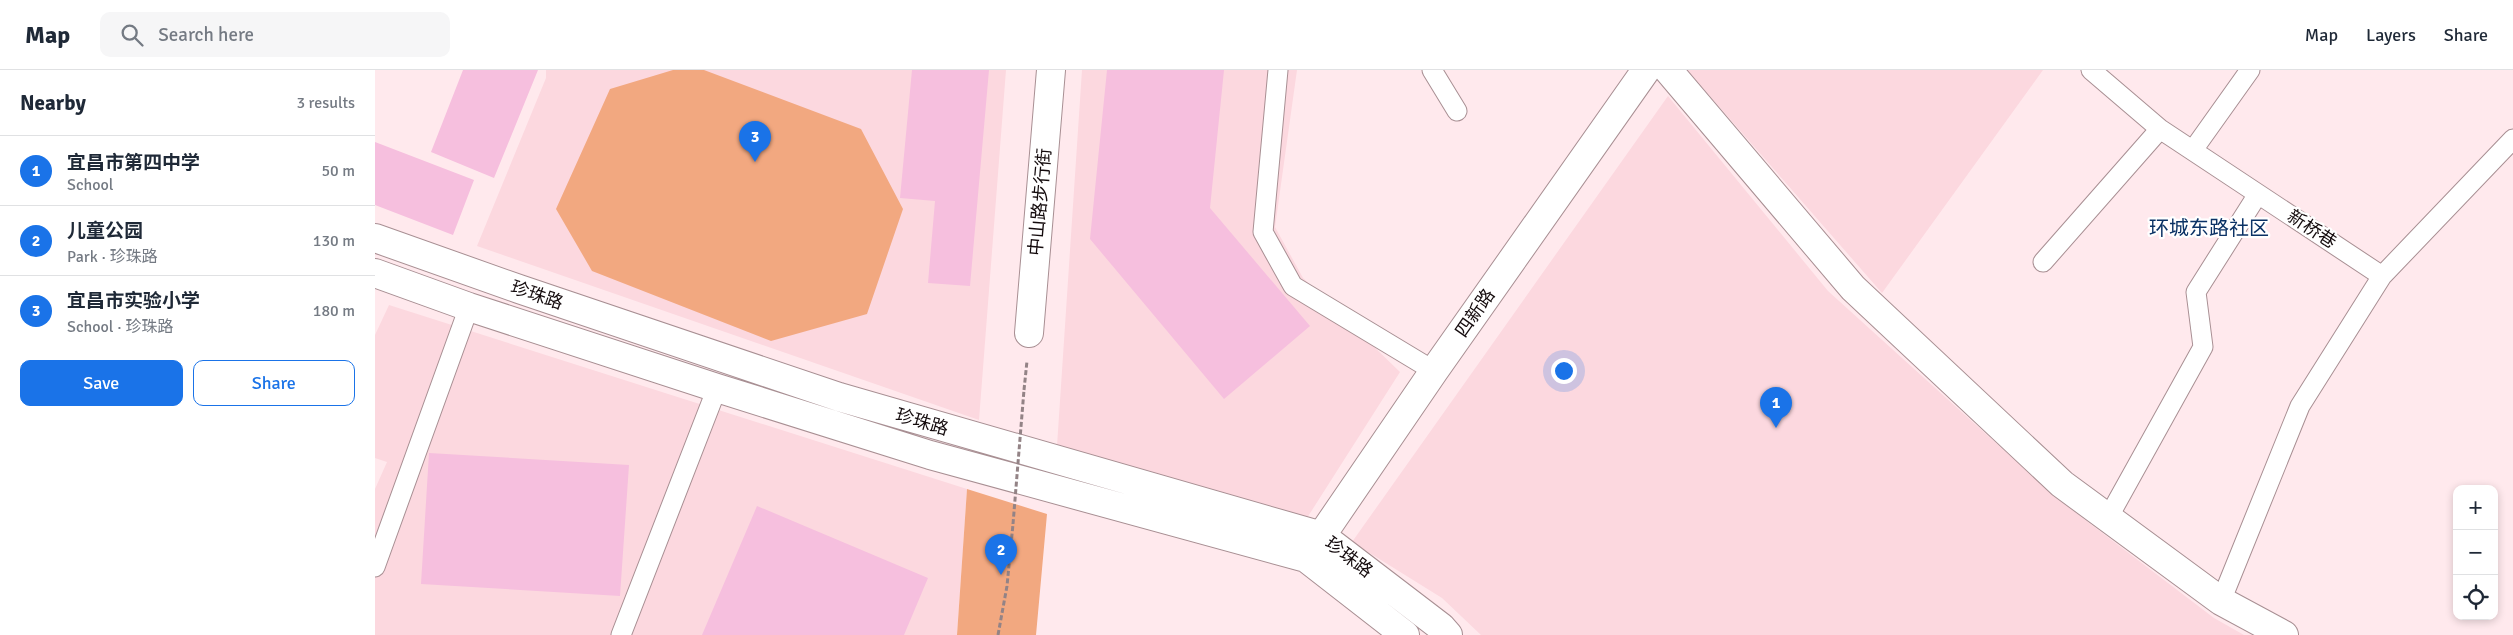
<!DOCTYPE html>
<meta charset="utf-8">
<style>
:root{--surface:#fff;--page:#f6f6f7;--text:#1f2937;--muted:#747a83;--line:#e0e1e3;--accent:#1a73e8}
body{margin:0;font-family:Signika,"Noto Sans SC",sans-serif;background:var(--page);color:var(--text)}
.controls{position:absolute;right:15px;bottom:15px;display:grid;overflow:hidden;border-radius:10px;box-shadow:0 2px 8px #0003}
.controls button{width:45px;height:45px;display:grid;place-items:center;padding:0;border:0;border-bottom:1px solid var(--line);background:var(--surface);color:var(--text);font:25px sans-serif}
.you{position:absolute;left:1188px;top:300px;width:18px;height:18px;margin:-12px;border:4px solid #fff;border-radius:50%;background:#1a73e8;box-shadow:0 0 0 8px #1a73e833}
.badge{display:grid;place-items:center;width:32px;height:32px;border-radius:50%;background:var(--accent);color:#fff;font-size:16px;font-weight:700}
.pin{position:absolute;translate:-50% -41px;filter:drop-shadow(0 1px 2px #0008)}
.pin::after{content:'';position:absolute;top:26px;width:18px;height:15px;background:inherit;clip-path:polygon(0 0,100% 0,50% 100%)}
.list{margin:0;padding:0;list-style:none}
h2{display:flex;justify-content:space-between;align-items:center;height:65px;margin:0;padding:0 20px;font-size:21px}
h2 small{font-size:16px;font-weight:400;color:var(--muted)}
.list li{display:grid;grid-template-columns:32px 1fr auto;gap:15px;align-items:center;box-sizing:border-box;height:70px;padding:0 20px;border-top:1px solid var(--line)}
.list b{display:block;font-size:19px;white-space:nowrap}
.list p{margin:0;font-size:16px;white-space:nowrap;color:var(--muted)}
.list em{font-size:16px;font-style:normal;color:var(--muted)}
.actions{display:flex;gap:10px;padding:15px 20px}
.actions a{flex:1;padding:11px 0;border:1px solid var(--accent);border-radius:10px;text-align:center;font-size:18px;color:var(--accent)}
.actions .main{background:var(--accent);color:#fff}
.icon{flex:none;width:28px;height:28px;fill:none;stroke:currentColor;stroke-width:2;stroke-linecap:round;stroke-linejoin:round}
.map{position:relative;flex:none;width:2138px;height:565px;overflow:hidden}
header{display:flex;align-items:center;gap:30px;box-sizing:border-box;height:70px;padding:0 25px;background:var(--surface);border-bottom:1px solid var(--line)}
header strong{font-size:24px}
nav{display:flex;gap:28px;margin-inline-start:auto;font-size:18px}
.search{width:350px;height:45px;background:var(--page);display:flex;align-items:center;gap:12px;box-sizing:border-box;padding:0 18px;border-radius:10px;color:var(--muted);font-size:19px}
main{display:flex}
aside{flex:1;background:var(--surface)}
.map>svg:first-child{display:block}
</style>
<header>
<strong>Map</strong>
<div class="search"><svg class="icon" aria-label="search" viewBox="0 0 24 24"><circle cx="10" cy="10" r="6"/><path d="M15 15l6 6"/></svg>Search here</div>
<nav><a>Map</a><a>Layers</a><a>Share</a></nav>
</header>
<main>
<aside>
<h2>Nearby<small>3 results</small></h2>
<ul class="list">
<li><span class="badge">1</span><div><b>宜昌市第四中学</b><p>School</p></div><em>50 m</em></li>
<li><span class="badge">2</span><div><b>儿童公园</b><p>Park · 珍珠路</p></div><em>130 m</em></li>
<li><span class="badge">3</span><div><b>宜昌市实验小学</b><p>School · 珍珠路</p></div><em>180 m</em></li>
</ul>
<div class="actions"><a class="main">Save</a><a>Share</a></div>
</aside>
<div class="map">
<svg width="2138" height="565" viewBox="0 0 2138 565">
<rect width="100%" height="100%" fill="#ffe9ed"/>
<path fill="#fcd8df" d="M171,0H631L604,350L102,176L171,8Z
M707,0H922L900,157L928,208L1025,302L932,448L682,376Z
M1312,0H1668L1507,223Z
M1293,26L1453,221L1684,430L1839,548L1869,565H1106L1067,528L977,472Z
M14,235L592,419L582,565H0V419L12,392L0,388V265Z"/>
<path fill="#f2a880" d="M298,0H329L486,59L528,139L492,244L396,271L217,201L181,139L235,19Z
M592,419L672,444L661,565H582Z"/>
<path fill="#f6bfde" d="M88,0H163L119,108L56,82Z
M537,0H614L595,216L553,213L560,131L525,128Z
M732,0H849L835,138L935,256L849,329L715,169Z
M0,72L99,110L78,165L0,135Z
M54,383L254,395L245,526L46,514Z
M382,436L553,508L529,565H327Z"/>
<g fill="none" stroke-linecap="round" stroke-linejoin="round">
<g stroke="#a88f93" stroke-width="21">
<path id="lane" d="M903,0L888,162L918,216L1059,301
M1057,0L1082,41
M1716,0L1785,59L2007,206L2138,69
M1818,80L1875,0
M1668,192L1785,59
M1733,448L1828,277L1821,222L1883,124
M0,497L94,237
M1846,531L1925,336L2007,206
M246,565L342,318"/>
</g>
<g stroke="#a88f93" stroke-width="30">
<path id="street" d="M1293,0L1478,218L1687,414L1846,531L1909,565
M654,263L676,0"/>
</g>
<g stroke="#a88f93" stroke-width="30">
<path id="secondary" d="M0,168L144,219L464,327L947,466L1066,557L1073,565
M0,203L94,237L342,318L555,385L931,488L1030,565
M936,481L1059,301L1271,0"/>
</g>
<path stroke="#938386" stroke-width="3" stroke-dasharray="5 2.5" stroke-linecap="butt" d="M649,320L652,291
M623,565L632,516L638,454"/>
<use href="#lane" stroke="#fff" stroke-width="19"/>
<use href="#street" stroke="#fff" stroke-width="28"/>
<use href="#secondary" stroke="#fff" stroke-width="28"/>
<path stroke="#938386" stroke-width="3" stroke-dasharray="5 2.5" stroke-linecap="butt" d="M638,454L649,320"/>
</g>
<g text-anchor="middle" stroke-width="4.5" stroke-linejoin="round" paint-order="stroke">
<g font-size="18" fill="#140b0d" stroke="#fff">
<text transform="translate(665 132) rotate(-85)" y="6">中山路步行街</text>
<text transform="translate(1937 159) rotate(33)" y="6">新桥巷</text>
<text transform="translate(162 225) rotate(19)" y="6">珍珠路</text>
<text transform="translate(1100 243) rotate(-55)" y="6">四新路</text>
<text transform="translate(547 352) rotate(16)" y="6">珍珠路</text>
<text transform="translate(974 487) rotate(37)" y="6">珍珠路</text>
</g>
<g font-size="20" fill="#0b3265" stroke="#fff">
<text x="1834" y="165">环城东路社区</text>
</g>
</g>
</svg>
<div class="controls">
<button>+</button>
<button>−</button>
<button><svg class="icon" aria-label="locate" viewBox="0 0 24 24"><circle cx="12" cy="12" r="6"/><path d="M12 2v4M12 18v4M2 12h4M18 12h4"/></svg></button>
</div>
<div class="you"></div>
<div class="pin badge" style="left:1401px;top:358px">1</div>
<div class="pin badge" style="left:626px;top:505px">2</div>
<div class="pin badge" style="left:380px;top:92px">3</div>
</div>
</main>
